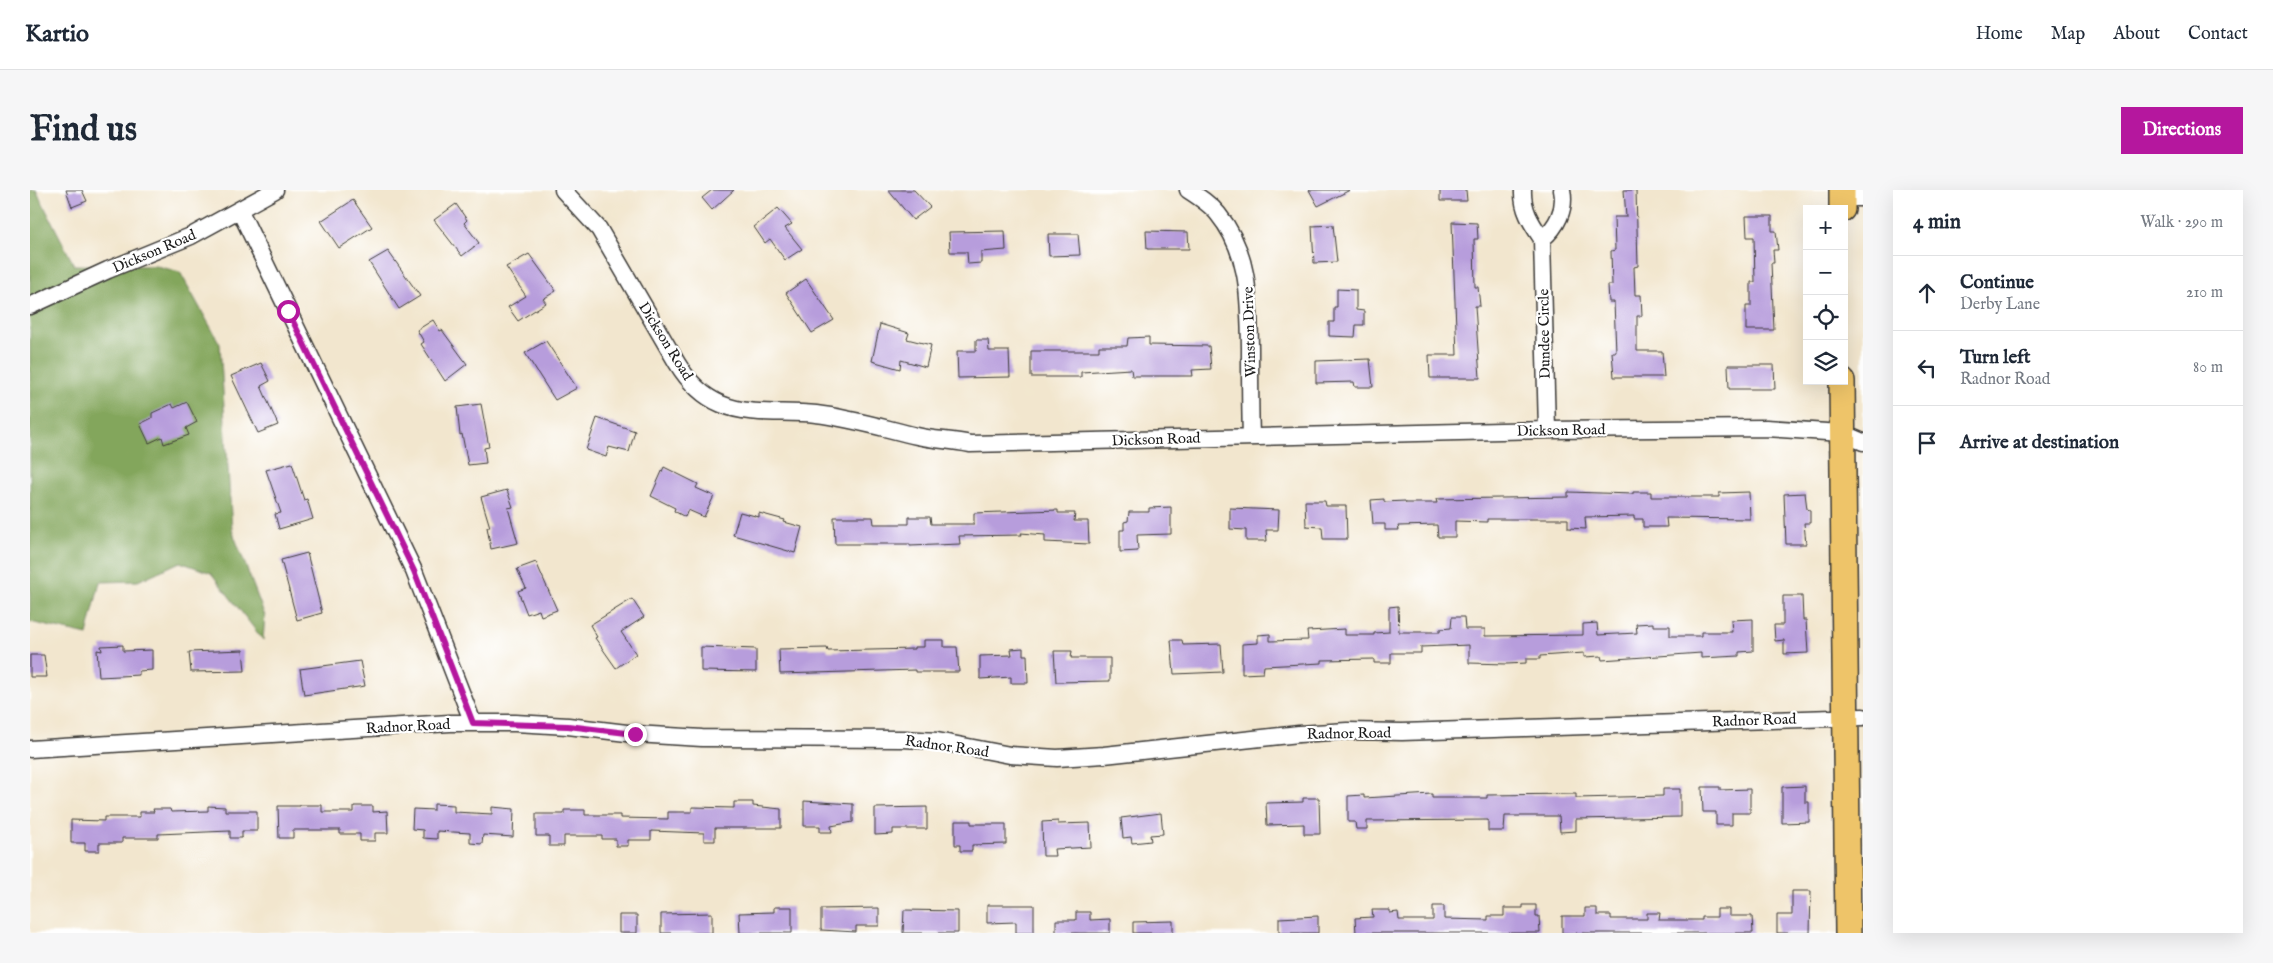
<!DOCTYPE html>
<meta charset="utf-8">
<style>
:root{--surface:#fff;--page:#f6f6f7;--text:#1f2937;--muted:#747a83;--line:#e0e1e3;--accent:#b5179e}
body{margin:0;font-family:"IM FELL English",serif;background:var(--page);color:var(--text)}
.controls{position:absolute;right:15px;top:15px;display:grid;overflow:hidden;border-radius:0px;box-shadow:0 5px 20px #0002}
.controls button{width:45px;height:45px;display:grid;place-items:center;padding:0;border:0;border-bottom:1px solid var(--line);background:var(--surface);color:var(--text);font:25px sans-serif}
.stop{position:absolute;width:15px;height:15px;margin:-11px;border:4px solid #b5179e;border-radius:50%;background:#fff}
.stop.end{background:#b5179e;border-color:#fff;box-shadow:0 1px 5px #0008}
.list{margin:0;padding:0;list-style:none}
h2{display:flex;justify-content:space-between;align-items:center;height:65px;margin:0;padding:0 20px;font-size:21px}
h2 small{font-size:16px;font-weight:400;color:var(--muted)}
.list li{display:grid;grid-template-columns:32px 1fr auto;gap:15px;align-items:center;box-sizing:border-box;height:75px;padding:0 20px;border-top:1px solid var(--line)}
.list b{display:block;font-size:19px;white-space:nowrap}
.list p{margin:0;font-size:16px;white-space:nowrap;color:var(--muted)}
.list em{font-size:16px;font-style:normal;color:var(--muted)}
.icon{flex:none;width:28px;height:28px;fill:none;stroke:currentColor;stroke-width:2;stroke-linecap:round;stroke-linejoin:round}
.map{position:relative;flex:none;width:1833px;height:743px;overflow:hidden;border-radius:0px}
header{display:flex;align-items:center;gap:30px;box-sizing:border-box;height:70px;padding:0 25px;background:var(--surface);border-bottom:1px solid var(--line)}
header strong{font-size:24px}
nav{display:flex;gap:28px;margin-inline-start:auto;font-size:18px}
.intro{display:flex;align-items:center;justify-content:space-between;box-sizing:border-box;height:120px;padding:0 30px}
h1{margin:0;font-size:35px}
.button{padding:12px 22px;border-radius:0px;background:var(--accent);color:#fff;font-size:18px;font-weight:700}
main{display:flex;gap:30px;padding:0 30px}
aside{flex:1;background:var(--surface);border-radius:0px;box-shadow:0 5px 20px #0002}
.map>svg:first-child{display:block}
</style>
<header>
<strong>Kartio</strong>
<nav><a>Home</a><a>Map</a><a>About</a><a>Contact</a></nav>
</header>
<div class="intro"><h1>Find us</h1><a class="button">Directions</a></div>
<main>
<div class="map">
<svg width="1833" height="743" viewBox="0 0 1833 743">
<rect width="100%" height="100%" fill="#fff"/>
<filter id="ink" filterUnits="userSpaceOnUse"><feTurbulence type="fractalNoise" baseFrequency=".02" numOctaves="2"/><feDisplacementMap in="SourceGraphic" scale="10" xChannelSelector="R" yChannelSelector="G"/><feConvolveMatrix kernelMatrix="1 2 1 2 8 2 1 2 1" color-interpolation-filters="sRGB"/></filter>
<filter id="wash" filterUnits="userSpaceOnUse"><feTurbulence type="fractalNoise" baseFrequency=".0096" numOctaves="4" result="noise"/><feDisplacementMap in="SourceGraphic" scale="20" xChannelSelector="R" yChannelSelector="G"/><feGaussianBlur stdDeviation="1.12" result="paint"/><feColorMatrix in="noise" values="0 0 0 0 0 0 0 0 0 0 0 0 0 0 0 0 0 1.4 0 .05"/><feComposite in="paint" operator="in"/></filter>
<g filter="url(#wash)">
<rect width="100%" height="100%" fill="#f2e6ce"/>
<path fill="#83a65b" stroke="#50613c" d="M0,0H6L44,75L127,76L150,82L190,154L202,340L235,426L233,450L181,383L150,372L108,391L70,392L57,445L0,432Z"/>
<g id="blocks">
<path fill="#b79ddc" d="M36,0H52L57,11L42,17Z
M682,0H704L682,20L672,8Z
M858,0H884L900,17L883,30Z
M1279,0H1320L1288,16Z
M1410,0H1436L1437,11H1410Z
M1594,0H1606L1608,76L1604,77L1605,105H1611L1612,126H1607V161H1632L1634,187H1584L1582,162H1586L1584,112H1579L1578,95H1582L1581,61L1585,60L1584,27H1596Z
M323,10L342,37L309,58L291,31Z
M426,14L437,30L434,33L449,53L432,66L404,30Z
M748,18L762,34L755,38L772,59L755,70L740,49L735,53L724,37Z
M1716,26H1742V41H1746L1748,60H1743L1744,73H1741L1744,140H1716V116H1721V92H1725L1724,47H1717Z
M1422,32L1447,33L1448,49H1444L1445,97H1448L1450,116H1445L1450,188H1400L1399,165H1427Z
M1303,35L1307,72L1284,73L1282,36Z
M975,41L976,60L951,62V73L938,74L937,62H920L919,42Z
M1116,41L1158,42L1159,59H1117Z
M1018,44H1048L1050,65L1019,66Z
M358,61L390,106L369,119L339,72Z
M499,64L526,101L513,109L516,113L488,131L478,117L496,106L476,77Z
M776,89L804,130L782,143L756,103Z
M1307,99L1326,100V120L1334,121V135H1326L1325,147L1299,146V132H1304V117H1307Z
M403,130L410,141L412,140L437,174L415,191L391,154L394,152L387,140Z
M850,134L879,143L877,149L901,155L896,177L871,170L870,179L842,171Z
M1119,147V155L1179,156L1181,179L1162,180L1163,186H1102L1101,179L1051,182V187H1001V161H1069V156H1097L1098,148Z
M946,150H958L959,161H979L980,187L928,188L927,161H946Z
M516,151L547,198L525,210L495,163Z
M1340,169L1343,197H1325L1324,192L1286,193V171Z
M231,173L240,191L231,196L248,235L228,243L201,186Z
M1698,175H1744L1745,199H1699Z
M157,212L167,232L156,238L159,245L134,254L132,247L119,253L110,234L122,228V223L142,214L144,218Z
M451,214L459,257L454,258L456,273L438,275L432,244L430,245L427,217Z
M567,228L605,241L599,262L579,257L576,267L556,260Z
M262,273L274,310L277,309L283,329L249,339L245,324L251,323L236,280Z
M634,277L668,294L666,298L684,306L674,327L658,320L655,327L644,321L645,318L621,306Z
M477,300L483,317L478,318L488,353L461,359L457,337H460L451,307Z
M1538,302L1603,304V302H1621V307H1689V303L1719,302L1720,329L1636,328L1637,337H1613V329H1604V326L1555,327L1556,339L1538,338V329H1457V332L1425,331V347H1408L1407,335L1368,336L1369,340H1355V334H1343L1341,310L1354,309V312L1375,311L1376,313H1407L1406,309L1538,307Z
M1775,303L1777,319L1780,320V333H1774L1776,354H1756L1754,304Z
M1275,311H1295L1296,316H1316L1317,349H1293L1292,337L1276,336Z
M1141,317V344L1107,345L1108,361L1090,362V340H1094V332L1098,331L1099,322H1119V318Z
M1200,318L1249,320L1248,340H1236L1237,351H1216V340L1200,339Z
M1028,320V323H1045L1044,331H1058L1059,354L1015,352V345L991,343L992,345L929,346L930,354L880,356V354H805L804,327H843L844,334H879V327H900L901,334H944V323Z
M710,322L729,327V323L755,330L754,332L772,337L765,363L703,345Z
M277,363L292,423L267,430L251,370Z
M506,372L527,420L511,426L509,420L497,424L488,401L496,398L487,379Z
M1753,406H1772L1773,430H1776L1778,463L1754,464V450L1745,451L1744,435H1753Z
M602,409L614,427L591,442L606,464L586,478L565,448L567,447L560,435Z
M1368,416L1369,442H1410V439L1421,438L1422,427H1434L1435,439H1455V446L1553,445V434L1567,433L1568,445L1607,443L1606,434L1623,433V436H1640V446H1671V442H1702L1701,430L1723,429V461L1709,462V466L1671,468V463L1572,470L1571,466L1554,467V463L1510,466V469H1496V473L1477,474L1439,473V455L1391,457V463H1361V473H1344V469L1292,470V473L1234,476L1233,483L1212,484V454L1228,453V445L1240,444V451L1278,450L1277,441L1315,439V445H1344V443L1359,442V417Z
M894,450H914V457H927L929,482H885V480L750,484L749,459L797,458L798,461L884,459V457H894Z
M1141,450H1152L1153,455L1191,454L1193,482L1144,484Z
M93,455V461L122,460V480L109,481V485L69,487L67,460L72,461L71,456Z
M671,457L726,459V482L671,481Z
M993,458V465H997L998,493H981V487L950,489V466L982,465L981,459Z
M213,460L215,481L161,482L159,462Z
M1024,461H1042L1041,468H1080V491L1026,492Z
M0,465H14L17,487H0Z
M330,471L335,496L274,505L270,479Z
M1775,596V612H1779V632L1752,633V597Z
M1672,597H1690V600L1720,599V623H1702V635H1686V622H1673Z
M1633,599H1650V627L1546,629V641L1530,642L1529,626H1475L1474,641H1458V630L1337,631V639H1326L1325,632H1318V606L1334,605V608L1402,604V608H1457V605L1546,604V608L1633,606Z
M1273,608H1289L1290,644H1274V634L1237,635L1236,613L1273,612Z
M774,611L823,614V632L801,636L802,642H790V636H774Z
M704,612H723V616L751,619V638H685V651H674V643L621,641V650H598V656H586V649H572V646H534V656H519V646H506V624H534V620H555V625H590V628L638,629V622H662V617L704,618Z
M404,614L424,615V622L462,624V617L484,619L483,647L453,645L452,654L440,653V643L407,641V649L393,648V640L382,639L383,619L404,620Z
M270,615H292V622H324V616H343V622L357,621L358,643H345V651H330V644H310V640H263V648H249L248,616H270Z
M178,616L195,617V621H227V641H212V648H200V641L128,644V648H92V653H69V661H55V653H41V630L74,631V627H110V622H124L123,619H140L141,622L178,621Z
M897,617V639H863V644L845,645V618Z
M1131,623L1133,644L1120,645L1121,651L1102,653L1101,647L1093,648L1091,628Z
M925,631H941V634H976V654L942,655V661H930V655H925Z
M1028,631V634L1060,633L1061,657L1024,659L1025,666H1013L1012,632Z
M1762,701H1781L1780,743H1747V725H1762Z
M957,715H1004V743H986V732L957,733Z
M1493,715H1506V726H1509L1510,743H1326L1325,728L1343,727L1342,720H1360V723L1368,722L1369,730H1403V716H1414V729L1458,730V726H1474V718H1493Z
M744,717H762V743H710L709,723L744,722Z
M849,718V736H826V742L791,740V719Z
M1555,718H1567V725H1581V729H1617V723H1630L1629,730H1672V727H1687V719H1699V726H1722L1723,743H1532V726H1555Z
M874,720L928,721V743H873Z
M1046,722H1060V730L1080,729V743H1026V730H1046Z
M682,723V743H631V724Z
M589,725H607V743H589Z
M1288,726V743H1249V728Z
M1143,731V743H1103V732Z"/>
</g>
</g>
<g filter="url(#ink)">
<use href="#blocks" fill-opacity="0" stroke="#3c3a37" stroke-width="1"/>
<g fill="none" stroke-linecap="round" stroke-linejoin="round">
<g stroke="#3c3a37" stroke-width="19">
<path id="minor" d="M533,0L569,39L647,173C658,191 672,206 691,214C722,227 754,220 786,224C820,228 853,238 887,246C904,250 922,250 940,254L1517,240L1736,238L1812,243L1833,252
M1158,0C1169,7 1180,14 1188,24C1220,63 1219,110 1220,158C1220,187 1220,217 1221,246
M1493,0C1492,20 1502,34 1512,49L1517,240
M1812,8H1833
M210,21L384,381L443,533
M1512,49C1527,37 1536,19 1532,0
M0,116L78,80L161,46L245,0
M0,559L420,533H485L538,536L605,544L672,548L874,549L907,551L980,565L1027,568L1074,565L1269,544L1317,541L1372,542L1833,527"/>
</g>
<g stroke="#3c3a37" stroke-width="28">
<path id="primary" d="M1812,19V0
M1812,191L1818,743"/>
</g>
<use href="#minor" stroke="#fff" stroke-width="16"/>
<use href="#primary" stroke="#eec469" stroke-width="25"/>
</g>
</g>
<g fill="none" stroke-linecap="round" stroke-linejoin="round" filter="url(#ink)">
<path stroke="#b5179e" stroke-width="6" d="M258,121L384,381L443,533L538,536L605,544"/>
</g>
<g text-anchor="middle" stroke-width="4.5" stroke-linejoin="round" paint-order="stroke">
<g font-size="15" fill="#1c1c1c" stroke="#fff">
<text transform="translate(124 61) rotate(-23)" y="5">Dickson Road</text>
<text transform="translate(1219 142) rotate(-92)" y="5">Winston Drive</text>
<text transform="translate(1514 144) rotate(-91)" y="5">Dundee Circle</text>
<text transform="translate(636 151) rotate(58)" y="5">Dickson Road</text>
<text transform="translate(1531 240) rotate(-1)" y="5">Dickson Road</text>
<text transform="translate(1126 249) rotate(-2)" y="5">Dickson Road</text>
<text transform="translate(1724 530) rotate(-2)" y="5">Radnor Road</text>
<text transform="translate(378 536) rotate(-3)" y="5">Radnor Road</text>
<text transform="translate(1319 543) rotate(-1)" y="5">Radnor Road</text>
<text transform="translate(917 556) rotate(8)" y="5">Radnor Road</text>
</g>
</g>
</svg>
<div class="controls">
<button>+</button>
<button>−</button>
<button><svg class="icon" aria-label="locate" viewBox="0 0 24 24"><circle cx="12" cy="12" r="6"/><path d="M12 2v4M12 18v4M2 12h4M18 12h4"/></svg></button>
<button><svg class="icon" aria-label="layers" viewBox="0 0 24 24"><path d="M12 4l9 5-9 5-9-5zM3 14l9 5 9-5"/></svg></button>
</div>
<div class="stop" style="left:258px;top:121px"></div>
<div class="stop end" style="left:605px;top:544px"></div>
</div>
<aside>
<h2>4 min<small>Walk · 290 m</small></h2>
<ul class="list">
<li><svg class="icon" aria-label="ahead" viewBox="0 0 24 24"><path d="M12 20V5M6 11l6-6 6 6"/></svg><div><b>Continue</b><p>Derby Lane</p></div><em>210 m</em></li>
<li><svg class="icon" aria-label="left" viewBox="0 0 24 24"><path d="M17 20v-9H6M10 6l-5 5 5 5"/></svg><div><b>Turn left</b><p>Radnor Road</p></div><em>80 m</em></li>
<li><svg class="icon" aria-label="arrive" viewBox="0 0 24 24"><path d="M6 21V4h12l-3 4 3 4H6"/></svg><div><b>Arrive at destination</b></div></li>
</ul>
</aside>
</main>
